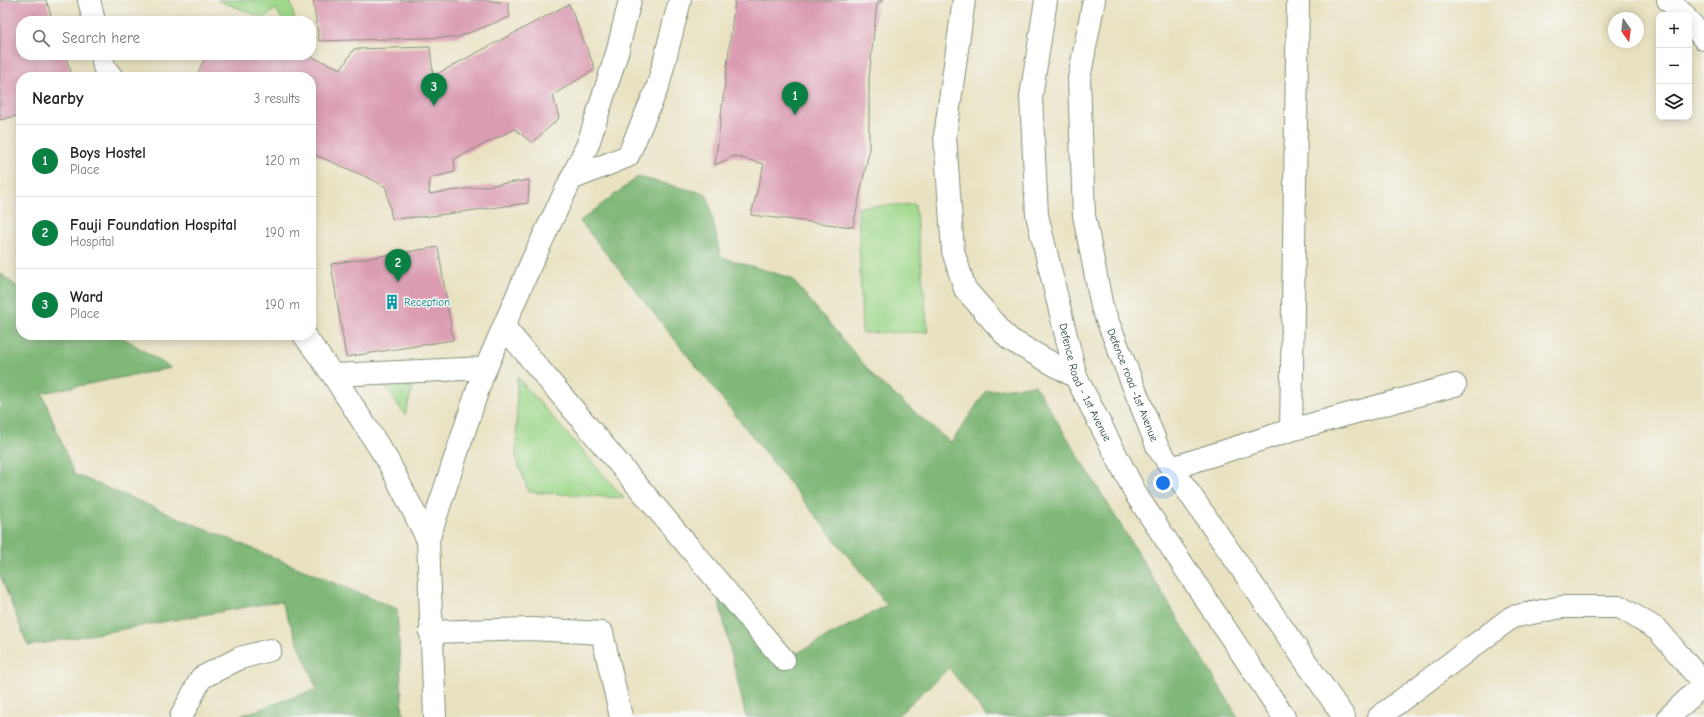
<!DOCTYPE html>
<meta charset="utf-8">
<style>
:root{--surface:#fff;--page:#f6f6f6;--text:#222;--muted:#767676;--line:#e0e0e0;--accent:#0b8043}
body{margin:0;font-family:"Comic Neue",sans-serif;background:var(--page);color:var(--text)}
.controls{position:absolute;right:12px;top:12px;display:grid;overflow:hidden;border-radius:8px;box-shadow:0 2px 10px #0003}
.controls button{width:36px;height:36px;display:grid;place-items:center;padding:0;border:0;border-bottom:1px solid var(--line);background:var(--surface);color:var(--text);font:20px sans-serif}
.compass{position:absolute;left:1608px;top:12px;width:36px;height:36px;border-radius:50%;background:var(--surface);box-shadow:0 2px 10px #0003;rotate:166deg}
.you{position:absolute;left:1163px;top:483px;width:14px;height:14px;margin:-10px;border:3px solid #fff;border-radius:50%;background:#1a73e8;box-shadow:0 0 0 6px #1a73e833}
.badge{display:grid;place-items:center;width:26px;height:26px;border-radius:50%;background:var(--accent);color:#fff;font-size:13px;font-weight:700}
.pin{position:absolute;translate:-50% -33px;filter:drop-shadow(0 1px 2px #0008)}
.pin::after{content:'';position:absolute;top:21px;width:14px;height:12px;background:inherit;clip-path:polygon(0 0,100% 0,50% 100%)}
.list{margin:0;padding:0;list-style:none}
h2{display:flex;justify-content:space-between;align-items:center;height:52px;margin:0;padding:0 16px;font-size:17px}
h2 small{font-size:13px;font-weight:400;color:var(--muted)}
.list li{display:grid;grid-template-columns:26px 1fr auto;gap:12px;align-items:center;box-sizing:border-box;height:72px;padding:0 16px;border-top:1px solid var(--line)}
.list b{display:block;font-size:15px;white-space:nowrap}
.list p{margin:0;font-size:13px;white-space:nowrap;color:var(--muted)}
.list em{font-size:13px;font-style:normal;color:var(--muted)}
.icon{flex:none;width:22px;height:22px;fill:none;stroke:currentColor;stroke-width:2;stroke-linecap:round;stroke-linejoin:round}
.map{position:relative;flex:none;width:1704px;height:717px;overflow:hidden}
.search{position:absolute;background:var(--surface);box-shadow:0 2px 10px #0003;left:16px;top:16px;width:300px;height:44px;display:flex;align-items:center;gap:10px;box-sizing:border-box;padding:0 14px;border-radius:16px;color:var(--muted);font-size:15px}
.panel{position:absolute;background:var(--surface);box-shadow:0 2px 10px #0003;left:16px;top:72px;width:300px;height:268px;border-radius:16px}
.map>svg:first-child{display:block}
</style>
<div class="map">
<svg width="1704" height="717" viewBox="0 0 1704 717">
<rect width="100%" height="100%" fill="#f6f6f2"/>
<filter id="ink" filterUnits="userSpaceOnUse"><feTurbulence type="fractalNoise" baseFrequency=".025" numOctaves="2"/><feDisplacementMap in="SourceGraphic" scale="8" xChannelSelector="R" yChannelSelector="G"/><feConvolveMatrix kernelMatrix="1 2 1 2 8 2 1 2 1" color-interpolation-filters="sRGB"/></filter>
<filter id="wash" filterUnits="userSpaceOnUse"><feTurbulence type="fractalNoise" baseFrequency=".012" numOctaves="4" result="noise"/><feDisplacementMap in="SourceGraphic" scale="16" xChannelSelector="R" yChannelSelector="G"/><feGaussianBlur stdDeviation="0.9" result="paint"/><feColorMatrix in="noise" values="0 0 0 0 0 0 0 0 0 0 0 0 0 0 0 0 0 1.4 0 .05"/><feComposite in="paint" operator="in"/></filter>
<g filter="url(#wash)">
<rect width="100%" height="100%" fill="#e9e2c2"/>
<path fill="#9fd88b" stroke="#5f8a60" d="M217,0H290L295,21H283L276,9L264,18Z
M915,204L928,332L862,333L858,207Z
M517,377L624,498L529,492L516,458Z
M415,380L405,415L382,381Z"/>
<path fill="#7fb877" stroke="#4f7a56" d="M638,177L707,194L721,257L791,278L877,380L951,443L986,391L1035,385L1238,717H987L949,668L896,717H746L713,576L784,660L887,605L580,221Z
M0,273L21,290V335H119L171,368L42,393L74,474L397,609L403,717H237L317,689L281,601L28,646L0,575Z"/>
<g id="blocks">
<path fill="#db9cb2" d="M0,0H46L53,21H21V55H65L73,77H21V115L0,120Z
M313,0H484L508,3L510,17L458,37L319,41Z
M735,0H884L877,3L869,78V152L853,227L751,215L764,164L734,156L715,165Z
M569,4L595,69L553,95L559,118L532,143L515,129L454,159L455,172L430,178L429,194L529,180L528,203L431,216L392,219L386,187L369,178L311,153V77H196L206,55H307L341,69L354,49L430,47L433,76Z
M438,247L453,340L346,357L331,264Z"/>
</g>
</g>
<g filter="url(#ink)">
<use href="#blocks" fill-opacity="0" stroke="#84907b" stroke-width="1"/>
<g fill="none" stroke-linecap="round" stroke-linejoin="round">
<g stroke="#84907b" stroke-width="24">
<path id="street" d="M89,0L94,21
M964,0L945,136L953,251L965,289L1009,339L1076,377
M1668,0L1684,15
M1689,21L1704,39
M102,55L104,67L112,77
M571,179L628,156L658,86L680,0
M504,327L784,660
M304,335L333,375L388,461L428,540
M333,375L486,368
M1291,430L1298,0
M1172,468L1291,430L1455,385
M430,632L532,629L602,633L621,717
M181,717L201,678L240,658L270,650
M435,717L428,540L482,377L532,261L588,144L617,53L630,0
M1379,717L1512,617L1562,607H1620L1658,630L1704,684
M1669,717L1704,684"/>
</g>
<g stroke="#84907b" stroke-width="24">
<g id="primary">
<path id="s1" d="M1046,0L1031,97L1037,215L1076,377L1137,496L1284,717"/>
<path id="s2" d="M1094,0L1079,79L1084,215L1102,307L1158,448L1344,717"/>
</g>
</g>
<use href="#street" stroke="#fff" stroke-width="22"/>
<use href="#primary" stroke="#fff" stroke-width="22"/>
</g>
</g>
<defs>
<g id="building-bare" transform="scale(1.2)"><path d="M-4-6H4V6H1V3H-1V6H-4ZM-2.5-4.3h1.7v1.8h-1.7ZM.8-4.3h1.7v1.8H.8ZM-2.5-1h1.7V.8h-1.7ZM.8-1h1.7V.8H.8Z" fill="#0f9aa8" stroke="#f6f6f2" stroke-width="2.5" paint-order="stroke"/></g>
</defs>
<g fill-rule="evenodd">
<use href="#building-bare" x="392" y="302"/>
</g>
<g text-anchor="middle" stroke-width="3" stroke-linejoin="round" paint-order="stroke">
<g font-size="11" fill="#0d838f" stroke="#f6f6f2" text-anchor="start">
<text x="404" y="306">Reception</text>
</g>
<g font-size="11" fill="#1f3d34" stroke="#f6f6f2">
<text dy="4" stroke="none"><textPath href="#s1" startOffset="391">Defence Road - 1st Avenue</textPath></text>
<text dy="4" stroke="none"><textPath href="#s2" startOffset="394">Defence road -1st Avenue</textPath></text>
</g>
</g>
</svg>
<div class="controls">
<button>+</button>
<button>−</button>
<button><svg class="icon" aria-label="layers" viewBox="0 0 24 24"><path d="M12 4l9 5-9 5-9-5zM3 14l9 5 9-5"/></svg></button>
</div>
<svg class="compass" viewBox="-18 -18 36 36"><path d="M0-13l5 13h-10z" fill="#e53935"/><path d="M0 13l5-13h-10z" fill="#767676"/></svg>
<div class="you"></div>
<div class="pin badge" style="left:795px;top:115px">1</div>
<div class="pin badge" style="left:398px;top:282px">2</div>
<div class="pin badge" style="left:434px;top:106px">3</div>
<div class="search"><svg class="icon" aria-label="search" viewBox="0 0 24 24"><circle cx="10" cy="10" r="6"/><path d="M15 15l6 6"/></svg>Search here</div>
<section class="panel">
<h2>Nearby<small>3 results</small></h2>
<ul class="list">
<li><span class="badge">1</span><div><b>Boys Hostel</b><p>Place</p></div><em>120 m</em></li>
<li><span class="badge">2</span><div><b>Fauji Foundation Hospital</b><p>Hospital</p></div><em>190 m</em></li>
<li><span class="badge">3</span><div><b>Ward</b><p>Place</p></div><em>190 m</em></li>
</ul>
</section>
</div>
